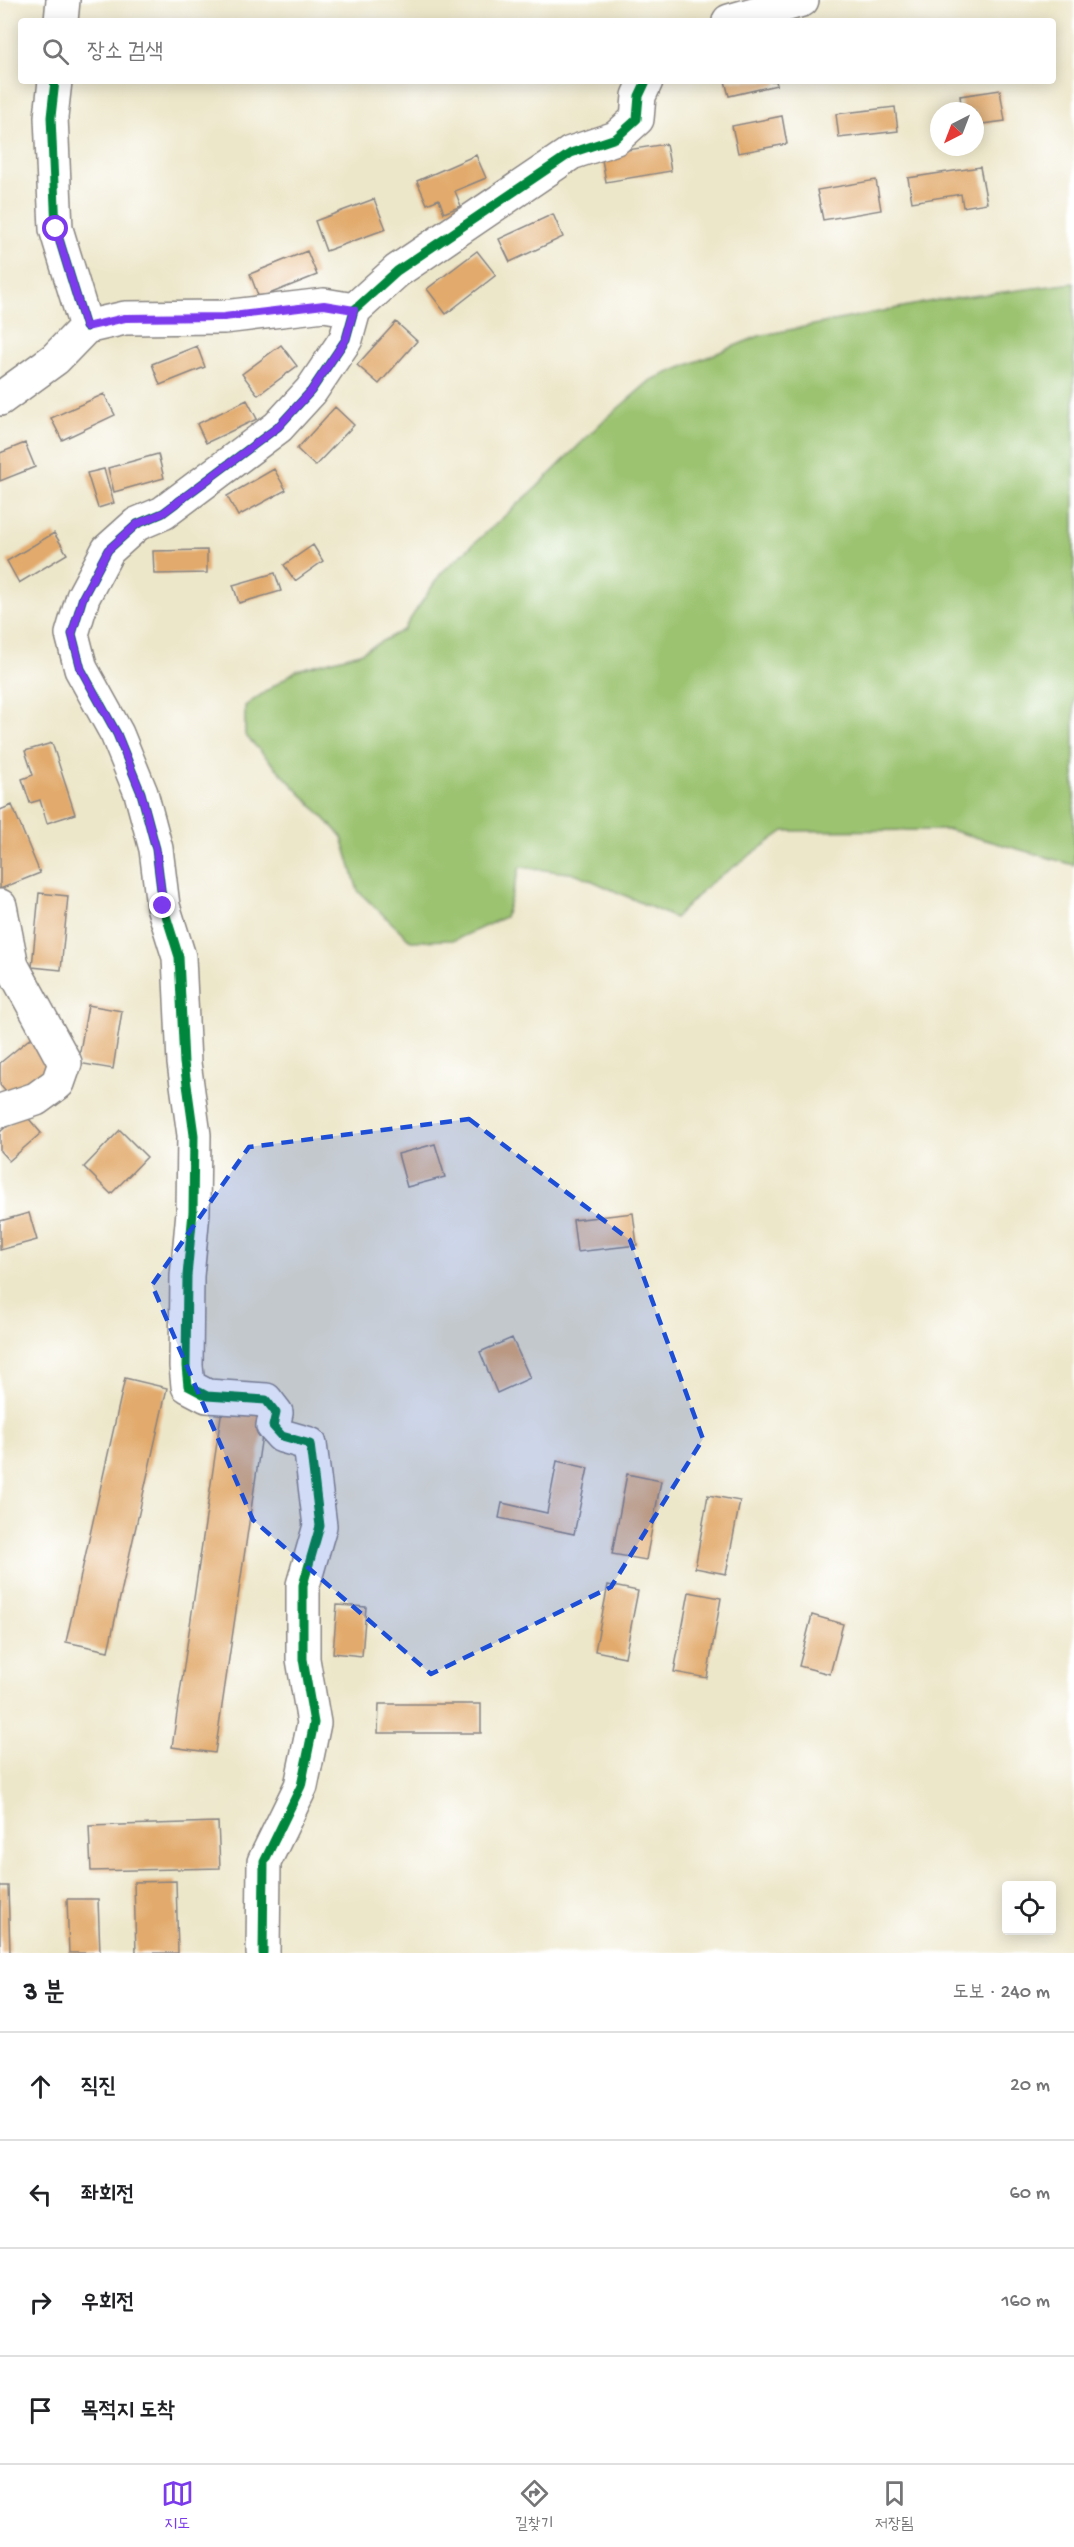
<!DOCTYPE html>
<html lang="ko">
<meta charset="utf-8">
<style>
:root{--surface:#fff;--page:#f6f6f6;--text:#202124;--muted:#757577;--line:#e0e0e0;--accent:#7c3aed}
body{margin:0;font-family:"Gochi Hand","Poor Story",sans-serif;background:var(--page);color:var(--text)}
.controls{position:absolute;right:18px;bottom:18px;display:grid;overflow:hidden;border-radius:6px;box-shadow:0 3px 15px #0003}
.controls button{width:54px;height:54px;display:grid;place-items:center;padding:0;border:0;border-bottom:2px solid var(--line);background:var(--surface);color:var(--text);font:30px sans-serif}
.compass{position:absolute;left:930px;top:102px;width:54px;height:54px;border-radius:50%;background:var(--surface);box-shadow:0 3px 15px #0003;rotate:222deg}
.stop{position:absolute;width:18px;height:18px;margin:-14px;border:4px solid #7c3aed;border-radius:50%;background:#fff}
.stop.end{background:#7c3aed;border-color:#fff;box-shadow:0 2px 6px #0008}
.list{margin:0;padding:0;list-style:none}
h2{display:flex;justify-content:space-between;align-items:center;height:78px;margin:0;padding:0 24px;font-size:26px}
h2 small{font-size:20px;font-weight:400;color:var(--muted)}
.list li{display:grid;grid-template-columns:39px 1fr auto;gap:18px;align-items:center;box-sizing:border-box;height:108px;padding:0 24px;border-top:2px solid var(--line)}
.list b{display:block;font-size:22px;white-space:nowrap}
.list em{font-size:20px;font-style:normal;color:var(--muted)}
.icon{flex:none;width:33px;height:33px;fill:none;stroke:currentColor;stroke-width:2;stroke-linecap:round;stroke-linejoin:round}
.map{position:relative;flex:none;width:1074px;height:1953px;overflow:hidden}
.search{position:absolute;background:var(--surface);box-shadow:0 3px 15px #0003;left:18px;right:18px;top:18px;height:66px;display:flex;align-items:center;gap:15px;box-sizing:border-box;padding:0 21px;border-radius:6px;color:var(--muted);font-size:22px}
.sheet{height:510px;background:var(--surface)}
nav{display:flex;justify-content:space-around;align-items:center;box-sizing:border-box;height:84px;border-top:2px solid var(--line);background:var(--surface);font-size:16px;color:var(--muted)}
nav a{display:grid;justify-items:center;gap:3px}
nav .on{color:var(--accent)}
.map>svg:first-child{display:block}
</style>
<div class="map">
<svg width="1074" height="1953" viewBox="0 0 1074 1953">
<rect width="100%" height="100%" fill="#fff"/>
<filter id="ink" filterUnits="userSpaceOnUse"><feTurbulence type="fractalNoise" baseFrequency=".0167" numOctaves="2"/><feDisplacementMap in="SourceGraphic" scale="12" xChannelSelector="R" yChannelSelector="G"/><feConvolveMatrix kernelMatrix="1 2 1 2 8 2 1 2 1" color-interpolation-filters="sRGB"/></filter>
<filter id="wash" filterUnits="userSpaceOnUse"><feTurbulence type="fractalNoise" baseFrequency=".008" numOctaves="4" result="noise"/><feDisplacementMap in="SourceGraphic" scale="24" xChannelSelector="R" yChannelSelector="G"/><feGaussianBlur stdDeviation="1.35" result="paint"/><feColorMatrix in="noise" values="0 0 0 0 0 0 0 0 0 0 0 0 0 0 0 0 0 1.4 0 .05"/><feComposite in="paint" operator="in"/></filter>
<g filter="url(#wash)">
<rect width="100%" height="100%" fill="#ede7ca"/>
<path fill="#9bc36f" stroke="#5e7255" stroke-width="1.5" d="M1074,283V865L950,830L784,831L708,885L675,918L577,874L520,867L505,917L455,940L411,941L358,891L342,837L245,735V706L297,670L360,653L403,630L441,573L537,487L601,423L651,380L759,336L933,301Z"/>
<g id="blocks">
<path fill="#e2aa6c" d="M725,81H776L777,85L729,96Z
M1000,90L1005,121L975,125V111H962L960,96Z
M895,107L898,131L839,138L836,114Z
M782,116L787,144L738,153L732,126Z
M666,144L671,171L606,182L601,154Z
M476,155L486,178L455,191L461,206L444,213L439,199L427,204L417,181Z
M980,167L987,203L963,207L961,194L912,202L908,178Z
M876,180L881,210L823,220L817,190Z
M374,199L386,229L326,251L315,221Z
M553,214L563,237L510,262L499,239Z
M307,251L317,275L259,298L250,274Z
M477,251L496,275L446,314L427,289Z
M396,322L417,341L379,384L357,365Z
M281,345L297,366L258,395L242,374Z
M197,346L205,367L160,385L152,364Z
M104,394L115,415L62,440L51,418Z
M247,400L257,419L206,443L197,424Z
M335,407L354,425L315,466L297,449Z
M25,443L35,467L0,481V453Z
M158,454L164,478L114,492L108,468Z
M104,469L114,503L98,508L87,473Z
M274,469L286,490L238,516L227,496Z
M54,533L67,554L19,583L7,561Z
M313,545L323,561L295,581L284,565Z
M207,550V573L154,574L153,551Z
M275,573L281,591L239,603L233,585Z
M52,743L75,814L47,823L40,800L30,803L22,779L33,775L25,751Z
M12,805L40,873L0,889V810Z
M39,893L68,896L61,970L32,967Z
M88,1005L122,1011L113,1069L78,1063Z
M33,1036L57,1065L13,1100L0,1085V1063Z
M23,1112L41,1133L9,1161L0,1151V1132Z
M120,1130L147,1157L111,1194L84,1167Z
M435,1144L445,1177L407,1187L398,1154Z
M29,1213L37,1240L0,1250V1221Z
M633,1213L637,1245L577,1252L573,1220Z
M512,1338L530,1378L497,1393L480,1352Z
M125,1378L167,1388L108,1651L66,1642Z
M223,1402L266,1408L215,1753L172,1747Z
M557,1461L588,1468L574,1534L499,1518L502,1503L547,1513Z
M627,1474L661,1481L646,1560L612,1554Z
M708,1495L740,1501L726,1574L695,1568Z
M608,1585L638,1591L625,1657L595,1651Z
M689,1592L721,1598L707,1678L674,1672Z
M337,1605L366,1607L362,1656L333,1653Z
M812,1615L843,1624L830,1674L799,1666Z
M379,1704H481V1733H378Z
M218,1822L220,1868L91,1871L89,1826Z
M176,1881L178,1953H136L134,1882Z
M0,1886H8L10,1953H0Z
M67,1899H98L100,1953H69Z"/>
</g>
</g>
<g filter="url(#ink)">
<use href="#blocks" fill-opacity="0" stroke="#888482" stroke-width="1.5"/>
<g fill="none" stroke-linecap="round" stroke-linejoin="round">
<g stroke="#888482" stroke-width="36">
<path id="street" d="M61,21L63,0
M729,21L802,0
M55,81L51,117L56,229L86,327
M0,399L55,359L86,327L125,318L224,317L324,305L354,310
M0,906L12,966L65,1063L58,1083L36,1099L0,1111
M263,1953L264,1862L301,1786L314,1723L303,1659V1585L320,1526L310,1444L282,1436L273,1426L276,1413L266,1400L207,1396L188,1386L186,1366L187,1276L193,1212L194,1135L184,1063L179,957L163,906L156,849L141,793L117,734L81,669L72,634L83,597L108,550L137,524L163,513L278,427L311,391L346,339L354,310L397,271L571,153L616,138L637,119L639,96L646,81"/>
</g>
<use href="#street" stroke="#fff" stroke-width="33"/>
<g stroke="#fff" stroke-width="13">
<path id="cycleway" d="M55,81L51,117L56,229L86,327
M263,1953L264,1862L301,1786L314,1723L303,1659V1585L320,1526L310,1444L282,1436L273,1426L276,1413L266,1400L207,1396L188,1386L186,1366L187,1276L193,1212L194,1135L184,1063L179,957L163,906L156,849L141,793L117,734L81,669L72,634L83,597L108,550L137,524L163,513L278,427L311,391L346,339L354,310L397,271L571,153L616,138L637,119L639,96L646,81"/>
</g>
<use href="#cycleway" stroke="#00873e" stroke-width="9"/>
</g>
</g>
<g fill="none" stroke-linecap="round" stroke-linejoin="round" filter="url(#ink)">
<path stroke="#7c3aed" stroke-width="8" d="M56,229L86,327L125,318L224,317L324,305L354,310L346,339L311,391L278,427L163,513L137,524L108,550L83,597L72,634L81,669L117,734L141,793L156,849L163,906"/>
</g>
<path fill="#1d4ed8" fill-opacity="0.2" stroke="#1d4ed8" stroke-width="4.5" stroke-dasharray="12 8" stroke-linejoin="round" d="M469,1119L630,1240L703,1439L611,1587L431,1674L253,1520L152,1285L249,1147Z"/>
</svg>
<div class="controls">
<button><svg class="icon" aria-label="locate" viewBox="0 0 24 24"><circle cx="12" cy="12" r="6"/><path d="M12 2v4M12 18v4M2 12h4M18 12h4"/></svg></button>
</div>
<svg class="compass" viewBox="-18 -18 36 36"><path d="M0-13l5 13h-10z" fill="#e53935"/><path d="M0 13l5-13h-10z" fill="#757577"/></svg>
<div class="stop" style="left:56px;top:229px"></div>
<div class="stop end" style="left:163px;top:906px"></div>
<div class="search"><svg class="icon" aria-label="search" viewBox="0 0 24 24"><circle cx="10" cy="10" r="6"/><path d="M15 15l6 6"/></svg>장소 검색</div>
</div>
<section class="sheet">
<h2>3 분<small>도보 · 240 m</small></h2>
<ul class="list">
<li><svg class="icon" aria-label="ahead" viewBox="0 0 24 24"><path d="M12 20V5M6 11l6-6 6 6"/></svg><div><b>직진</b></div><em>20 m</em></li>
<li><svg class="icon" aria-label="left" viewBox="0 0 24 24"><path d="M17 20v-9H6M10 6l-5 5 5 5"/></svg><div><b>좌회전</b></div><em>60 m</em></li>
<li><svg class="icon" aria-label="right" viewBox="0 0 24 24"><path d="M7 20v-9h11M14 6l5 5-5 5"/></svg><div><b>우회전</b></div><em>160 m</em></li>
<li><svg class="icon" aria-label="arrive" viewBox="0 0 24 24"><path d="M6 21V4h12l-3 4 3 4H6"/></svg><div><b>목적지 도착</b></div></li>
</ul>
</section>
<nav>
<a class="on"><svg class="icon" aria-label="map" viewBox="0 0 24 24"><path d="M3 6l6-2 6 2 6-2v14l-6 2-6-2-6 2zM9 4v14M15 6v14"/></svg>지도</a>
<a><svg class="icon" aria-label="directions" viewBox="0 0 24 24"><path d="M12 3l9 9-9 9-9-9zM9 14v-3h6M13 9l2 2-2 2"/></svg>길찾기</a>
<a><svg class="icon" aria-label="saved" viewBox="0 0 24 24"><path d="M7 4h10v16l-5-4-5 4z"/></svg>저장됨</a>
</nav>
